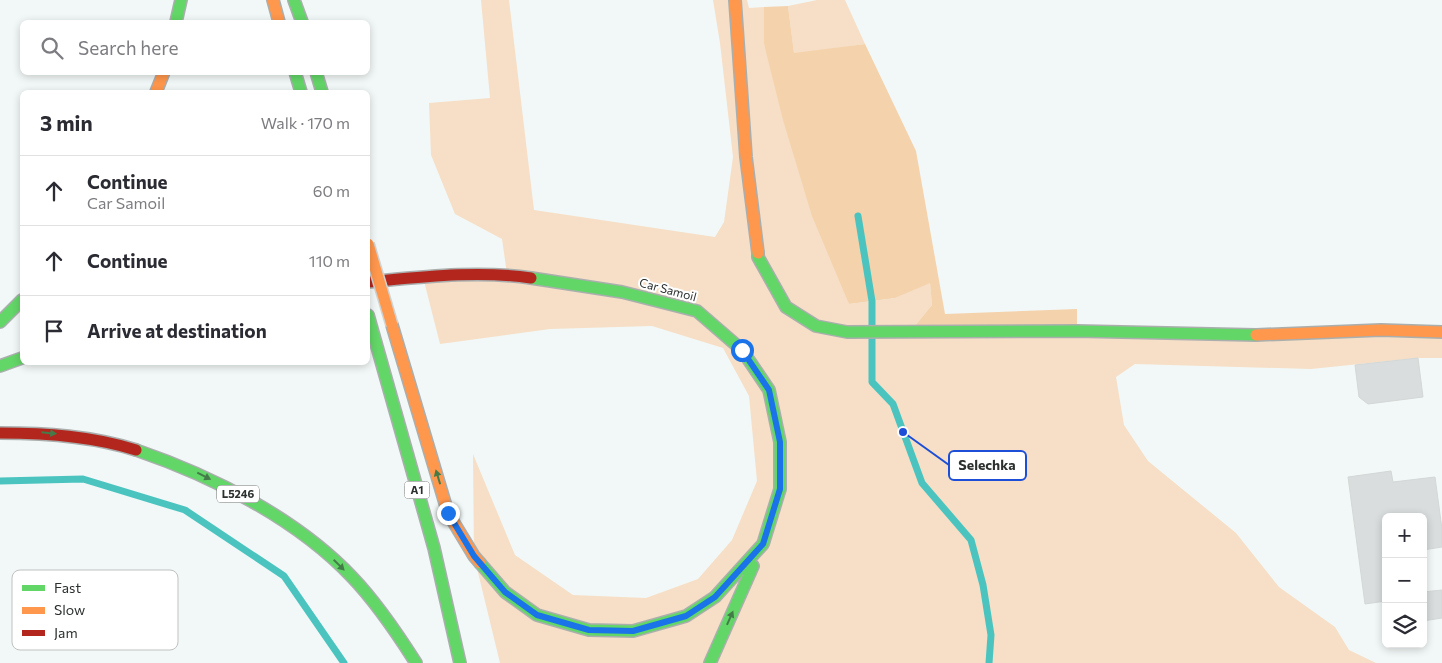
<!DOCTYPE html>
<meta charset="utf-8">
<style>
:root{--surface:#fff;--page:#f7f7f7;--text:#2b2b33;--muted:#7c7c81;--line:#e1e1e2}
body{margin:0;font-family:Commissioner,sans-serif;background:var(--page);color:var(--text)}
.controls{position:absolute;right:15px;bottom:15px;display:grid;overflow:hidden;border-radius:8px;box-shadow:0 2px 8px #0003}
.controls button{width:45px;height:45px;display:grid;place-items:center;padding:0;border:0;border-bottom:1px solid var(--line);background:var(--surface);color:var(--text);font:25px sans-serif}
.stop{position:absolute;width:15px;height:15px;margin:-11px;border:4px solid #1a73e8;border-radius:50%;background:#fff}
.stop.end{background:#1a73e8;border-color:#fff;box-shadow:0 1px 5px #0008}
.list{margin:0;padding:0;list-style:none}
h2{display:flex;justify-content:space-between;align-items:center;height:65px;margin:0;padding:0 20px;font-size:21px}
h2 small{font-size:16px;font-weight:400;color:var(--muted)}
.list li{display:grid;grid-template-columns:32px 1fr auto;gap:15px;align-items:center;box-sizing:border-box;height:70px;padding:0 20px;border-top:1px solid var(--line)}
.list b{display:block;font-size:19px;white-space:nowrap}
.list p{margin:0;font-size:16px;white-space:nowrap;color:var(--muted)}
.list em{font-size:16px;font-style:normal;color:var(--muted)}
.icon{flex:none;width:28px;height:28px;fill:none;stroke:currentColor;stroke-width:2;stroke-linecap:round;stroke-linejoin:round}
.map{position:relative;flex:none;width:1442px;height:663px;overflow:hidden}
.search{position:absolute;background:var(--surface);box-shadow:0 2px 8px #0003;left:20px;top:20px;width:350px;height:55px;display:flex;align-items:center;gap:12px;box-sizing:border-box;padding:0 18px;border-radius:8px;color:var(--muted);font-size:19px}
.panel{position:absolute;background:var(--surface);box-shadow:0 2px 8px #0003;left:20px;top:90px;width:350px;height:275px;border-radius:8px}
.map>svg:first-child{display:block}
</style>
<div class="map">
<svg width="1442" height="663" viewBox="0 0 1442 663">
<rect width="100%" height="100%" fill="#f2f8f7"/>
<path fill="#f6dfc6" d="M481,0H509L534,210L715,237L724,222L733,157L720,43L713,0H747L749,8L764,7V44L849,304L895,298L930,282L932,305L911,331L1442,332V358H1418L1311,369L1135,364L1116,377L1124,425L1148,461L1236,533L1279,587L1335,627L1349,650L1376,663H500L474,556L473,454L515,555L573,595L646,598L698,579L732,540L757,481L749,396L723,348L652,326L550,329L440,344L423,277L507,274L502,239L455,214L431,155L429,103L490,98Z
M817,0H845L865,44L794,54L788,6Z"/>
<path fill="#f4d2ac" d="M788,6L794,53L865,44L916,151L945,314L1077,309V331L910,332L932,305L930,283L895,298L849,304L812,216L783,120L764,44V7Z"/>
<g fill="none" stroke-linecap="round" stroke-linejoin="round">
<path stroke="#4bc4c0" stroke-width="7" d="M858,216L872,301V327
M872,338V382L893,404L922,483L971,540L983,585L991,635L989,663
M0,481L83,479L185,510L284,576L344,663"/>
</g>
<path fill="#d9dddd" stroke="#d3d8d7" d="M1418,358L1423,397L1368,404L1359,397L1355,365Z
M1391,471L1393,482L1435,477L1442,529V547L1423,550V517H1386V601L1365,604L1348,477Z
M1442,590V618L1423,621V592Z"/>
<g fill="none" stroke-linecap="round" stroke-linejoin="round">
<g stroke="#aaafae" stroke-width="14">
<path id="fast" d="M294,0L302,22
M176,22L181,0
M295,72L301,92
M316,72L322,92
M758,253V257L786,307L816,326L847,332L1077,331L1256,335
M531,278L622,292L697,311L742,350L769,390L780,442V489L763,544
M368,315L434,548L460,663
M0,322L22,300
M0,366L22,358
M136,450C212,476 296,518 352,577C377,603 397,633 416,663
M480,563L505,592L537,615L589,630L633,631L686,616L715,597L763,544
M710,663L753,566"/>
</g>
<g stroke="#aaafae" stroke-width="14">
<path id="slow" d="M273,0L279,22
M735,0L746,157L758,253
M156,92L164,72
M392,325L448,513L474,556L480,563
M1256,335L1381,330L1442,332"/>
</g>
<g stroke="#aaafae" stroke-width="14">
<path id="jam" d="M368,282C421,277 478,270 531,278
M0,433C46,433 92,436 136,450"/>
</g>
<use href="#fast" stroke="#63d668" stroke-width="11"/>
<use href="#slow" stroke="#ff974d" stroke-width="11"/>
<use href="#jam" stroke="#b3261e" stroke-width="11"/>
<g stroke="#d0d3d2" stroke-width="14" stroke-linecap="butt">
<path id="slow-bridge" d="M368,244L392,325"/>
</g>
<use href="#slow-bridge" stroke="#ff974d" stroke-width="11"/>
</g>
<defs><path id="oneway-solid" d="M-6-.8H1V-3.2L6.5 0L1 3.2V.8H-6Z" transform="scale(1.25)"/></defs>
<g fill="#457b49">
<use href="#oneway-solid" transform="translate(49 433) rotate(6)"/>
<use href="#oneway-solid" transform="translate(204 476) rotate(27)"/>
<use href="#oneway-solid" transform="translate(438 477) rotate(-107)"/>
<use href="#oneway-solid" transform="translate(339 565) rotate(45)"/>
<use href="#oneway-solid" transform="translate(730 618) rotate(-66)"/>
</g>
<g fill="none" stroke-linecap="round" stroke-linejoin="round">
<path stroke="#1a73e8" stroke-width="6" d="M448,513L474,556L505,592L537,615L589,630L633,631L686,616L715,597L763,544L780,489V442L769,390L742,350"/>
</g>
<g text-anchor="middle" stroke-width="4" stroke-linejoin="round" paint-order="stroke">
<g fill="#fff" stroke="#6b6e6d" stroke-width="1">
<rect x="404.5" y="481.5" width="25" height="17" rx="4"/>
<rect x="217" y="485.5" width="42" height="17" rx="4"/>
</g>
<g font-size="11" font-weight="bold" fill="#2c302f">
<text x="417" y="494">A1</text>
<text x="238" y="498">L5246</text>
</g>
<g font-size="12" fill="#2c302f" stroke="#fff">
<text transform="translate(668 290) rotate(15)" y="4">Car Samoil</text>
</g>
</g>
<rect x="12" y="570" width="166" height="80" rx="8" fill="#fff" stroke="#c0c1c1" stroke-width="1"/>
<rect x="22" y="585" width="23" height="6" fill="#63d668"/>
<rect x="22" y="607" width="23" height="7" fill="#ff974d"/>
<rect x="22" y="630" width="23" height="6" fill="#b3261e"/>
<g font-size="14" fill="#2c302f">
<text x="54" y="593">Fast</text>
<text x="54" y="615">Slow</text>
<text x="54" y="638">Jam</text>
</g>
<path fill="none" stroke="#1d4ed8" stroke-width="2" d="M903 432L949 465"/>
<circle fill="#1d4ed8" stroke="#fff" stroke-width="2" cx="903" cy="432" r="5"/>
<rect fill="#fff" stroke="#1d4ed8" stroke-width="2" x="949" y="451" width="77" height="29" rx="5"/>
<g font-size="14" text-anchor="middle" font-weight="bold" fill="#2c302f">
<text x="987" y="470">Selechka</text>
</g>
</svg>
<div class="controls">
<button>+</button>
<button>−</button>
<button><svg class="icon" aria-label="layers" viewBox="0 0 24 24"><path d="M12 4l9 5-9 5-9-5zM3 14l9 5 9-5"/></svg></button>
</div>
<div class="stop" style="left:742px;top:350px"></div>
<div class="stop end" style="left:448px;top:513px"></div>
<div class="search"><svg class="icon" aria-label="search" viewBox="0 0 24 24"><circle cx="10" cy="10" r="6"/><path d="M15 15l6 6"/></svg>Search here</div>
<section class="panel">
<h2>3 min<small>Walk · 170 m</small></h2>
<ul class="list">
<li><svg class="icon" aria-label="ahead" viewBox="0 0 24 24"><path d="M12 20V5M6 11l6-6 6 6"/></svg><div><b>Continue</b><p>Car Samoil</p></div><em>60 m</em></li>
<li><svg class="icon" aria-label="ahead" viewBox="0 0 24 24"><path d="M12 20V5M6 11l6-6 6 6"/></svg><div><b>Continue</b></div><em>110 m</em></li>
<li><svg class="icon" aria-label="arrive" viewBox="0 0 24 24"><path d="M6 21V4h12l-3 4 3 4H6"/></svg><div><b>Arrive at destination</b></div></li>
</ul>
</section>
</div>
